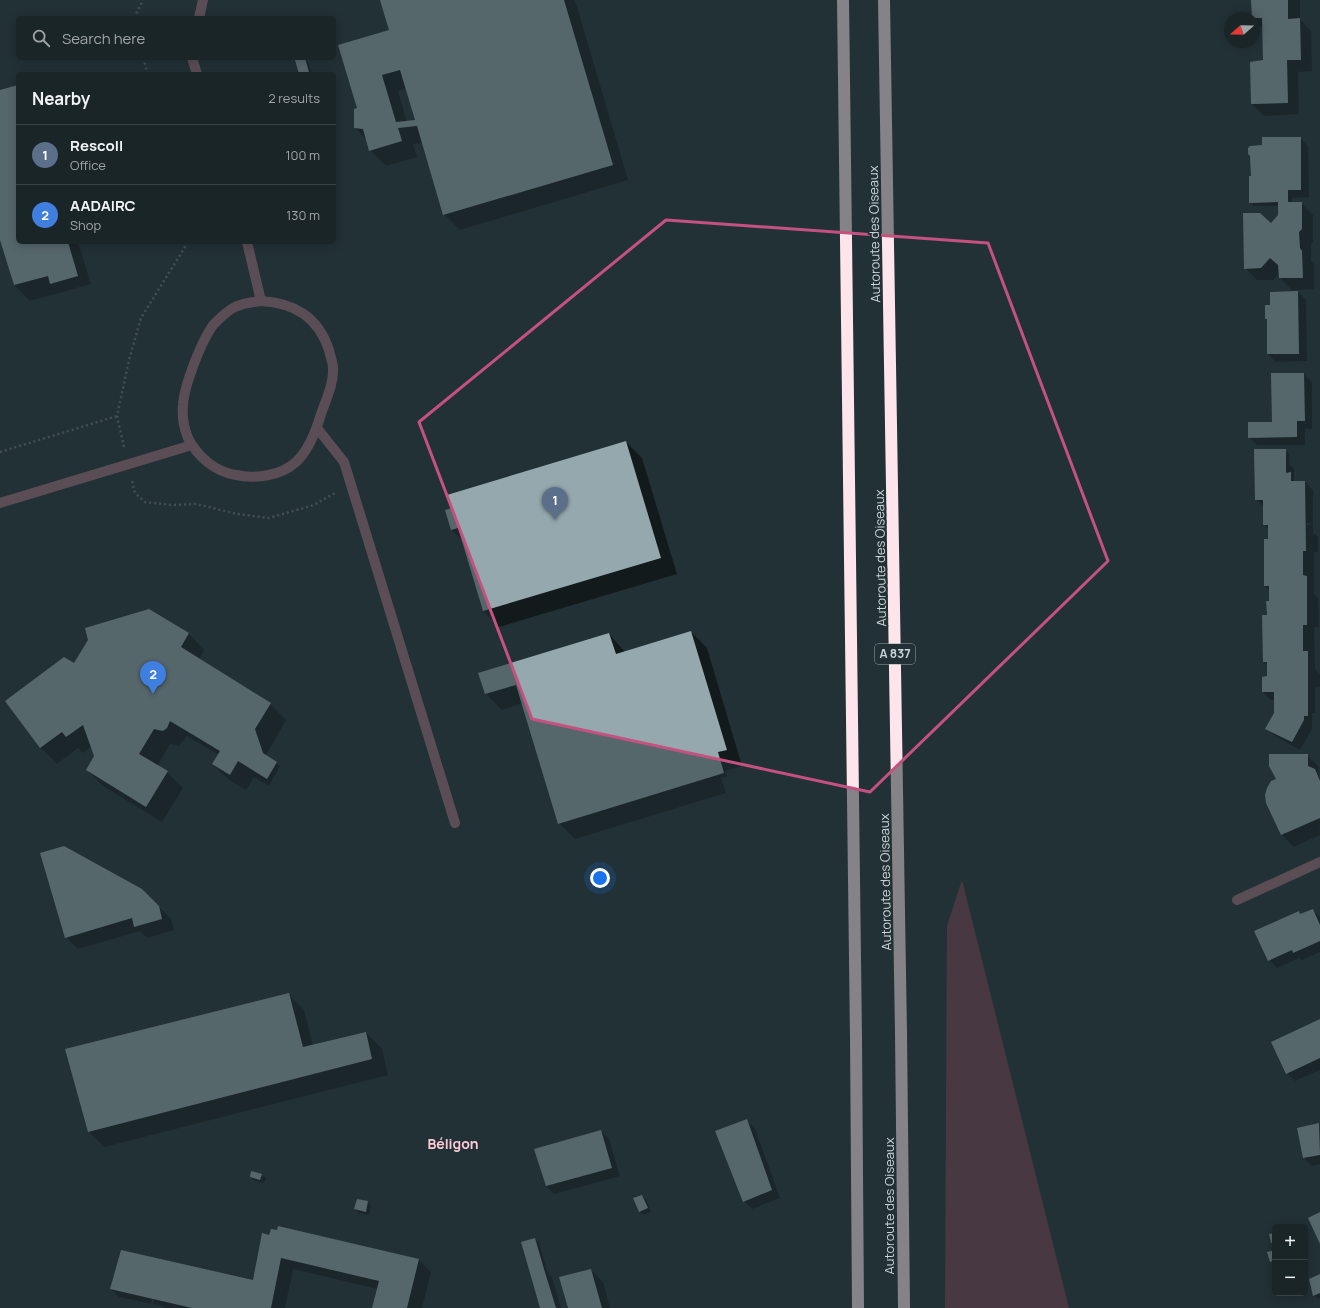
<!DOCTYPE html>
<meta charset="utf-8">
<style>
:root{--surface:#1a2528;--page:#232d30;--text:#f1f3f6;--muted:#9fa5a8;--line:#384245;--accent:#2563eb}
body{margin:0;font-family:Manrope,sans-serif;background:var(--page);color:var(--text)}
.controls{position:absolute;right:12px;bottom:12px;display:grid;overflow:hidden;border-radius:6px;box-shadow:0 2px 10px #0003}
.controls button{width:36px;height:36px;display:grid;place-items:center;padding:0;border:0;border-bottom:1px solid var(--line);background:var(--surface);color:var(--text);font:20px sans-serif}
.compass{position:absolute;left:1224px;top:12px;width:36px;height:36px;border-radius:50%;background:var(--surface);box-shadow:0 2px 10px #0003;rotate:250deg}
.you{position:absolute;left:600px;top:878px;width:14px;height:14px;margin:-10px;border:3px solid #fff;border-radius:50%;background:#1a73e8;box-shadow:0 0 0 6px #1a73e833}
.badge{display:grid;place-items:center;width:26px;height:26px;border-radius:50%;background:var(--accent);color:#fff;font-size:13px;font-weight:700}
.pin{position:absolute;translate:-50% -33px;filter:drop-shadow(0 1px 2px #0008)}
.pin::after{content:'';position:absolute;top:21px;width:14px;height:12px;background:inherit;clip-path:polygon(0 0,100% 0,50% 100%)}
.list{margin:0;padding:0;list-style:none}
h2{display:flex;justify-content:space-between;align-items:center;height:52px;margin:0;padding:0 16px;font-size:17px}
h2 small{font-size:13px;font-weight:400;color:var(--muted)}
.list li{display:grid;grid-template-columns:26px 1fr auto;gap:12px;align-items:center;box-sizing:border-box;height:60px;padding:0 16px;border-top:1px solid var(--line)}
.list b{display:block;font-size:15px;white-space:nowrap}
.list p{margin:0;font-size:13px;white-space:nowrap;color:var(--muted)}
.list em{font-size:13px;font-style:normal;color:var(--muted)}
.icon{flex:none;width:22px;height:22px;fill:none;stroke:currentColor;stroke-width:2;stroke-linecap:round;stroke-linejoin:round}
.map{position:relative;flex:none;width:1320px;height:1308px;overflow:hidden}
.search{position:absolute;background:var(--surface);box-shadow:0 2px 10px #0003;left:16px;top:16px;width:320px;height:44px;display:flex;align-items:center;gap:10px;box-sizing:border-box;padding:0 14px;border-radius:6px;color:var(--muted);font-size:15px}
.panel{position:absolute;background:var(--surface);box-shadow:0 2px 10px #0003;left:16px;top:72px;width:320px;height:172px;border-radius:6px}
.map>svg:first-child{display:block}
</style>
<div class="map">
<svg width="1320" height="1308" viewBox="0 0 1320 1308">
<rect width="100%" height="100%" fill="#223136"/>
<path fill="#764150" d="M962,880L1069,1308H945L947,926Z"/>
<path fill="#0007" fill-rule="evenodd" d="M381,0H575L628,180L460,230L444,214L423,143L413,144L417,157L386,166L370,150L367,140L355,128L358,109L390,31ZM406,88L416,121L407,122L398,91Z
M1252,0H1300V19L1311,31L1312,71L1298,72L1299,114L1264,116L1252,104L1264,61L1263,29L1254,20V18H1252Z
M305,59L308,63L312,74H300Z
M18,86V242H78L91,284L30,301L14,285L0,237V92Z
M1300,138L1308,146L1309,197L1292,198V203H1301L1313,215V242L1311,244V261L1314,264V289L1292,290L1280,278L1279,273L1273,280H1257L1245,268L1271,224L1279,215V206H1254L1250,202L1252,177L1263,146Z
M1298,292L1306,300L1307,361L1276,362L1268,354V321L1266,319L1269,306Z
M1304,374L1312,382V429H1305V445H1257L1249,437L1273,423Z
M626,442L642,458L677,574L499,627L483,611L462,540L452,530L446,511Z
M1286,450L1289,454L1290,465L1294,469V482H1305L1313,490V533L1318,537V552H1314V594L1318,598L1319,627H1314L1315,669L1320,674V687L1315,688V713H1312V729L1300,750L1275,736L1267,728L1275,713V700H1271L1263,692L1269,677L1268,666L1264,662L1270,602V591L1265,586L1269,540V529L1264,524V507L1256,499ZM1311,523V525L1271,526V524Z
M149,611L189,634L204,650L199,660L270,704L286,720L266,755L280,766L269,786L254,777L246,790L229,780L213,764L219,755L187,736L179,746L170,744L157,766L167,772L183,788L162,822L103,786L87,770L96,757L92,746L83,753L78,748L57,764L41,748L6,701L78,667Z
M691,632L707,648L742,766L725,771L727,777L721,778L726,793L575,839L559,823L523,703L502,710L486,694L480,673L609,634L625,652Z
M1307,755L1319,767L1320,835L1294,847L1282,835L1267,803L1277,779Z
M155,903L171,919L174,930L147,938L140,931L78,949L66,937Z
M1313,910L1320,917V952L1302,960L1299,958L1277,968L1269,960L1298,912L1301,915Z
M288,994L304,1010L313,1046L366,1033L382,1049L388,1075L104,1147L88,1131Z
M1320,1020V1070L1295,1081L1287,1073Z
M747,1121L755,1129L780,1198L752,1209L744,1201Z
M1319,1124L1320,1125V1164L1312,1166L1304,1158Z
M601,1131L609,1139L620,1176L554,1194L546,1186Z
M252,1172L262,1175L266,1178L264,1183L255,1181L251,1177Z
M642,1196L646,1199L651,1212L643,1215L640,1212Z
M368,1202L371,1206L369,1215L359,1213L355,1209Z
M279,1227L419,1260L431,1272L422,1308H373L378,1289L293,1269L285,1308H164L163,1306L119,1297L111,1289L121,1251L254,1281L263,1234L270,1236L272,1230L277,1232ZM161,1264H163L153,1304L151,1303Z
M535,1239L539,1243L548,1274L552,1278L561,1308H541Z
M1275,1251V1265H1274L1271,1261Z
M591,1270L603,1282L610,1308H569Z
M1320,1275V1298L1318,1299L1314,1295Z"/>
<path fill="#95a8ad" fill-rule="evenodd" d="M380,0H564L613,165L443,215L417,126L398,128L402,141L369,151L363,129L354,128V109L357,108L338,45L389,30ZM400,70L415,120L396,122L382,75Z
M1251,0H1288V19L1300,18L1301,60H1287L1288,103L1251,104L1250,62L1263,60L1262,18H1252Z
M305,58L309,72L299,74L295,60Z
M18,85V242H68L78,276L50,284L48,276L14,285L0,240V90Z
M1262,137H1301V190H1288V202H1302V229L1299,232L1300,248L1302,251L1303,278H1279L1278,265L1270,258L1261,268L1244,269L1243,213H1260L1271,223L1278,215V202L1249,203V176H1251L1250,156L1248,154V148L1250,146L1262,145Z
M1298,291L1299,354H1267V319H1265V305H1270V292Z
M1271,373H1304L1305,421H1297V437L1248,438V422H1272Z
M626,441L661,558L483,611L458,528L451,530L445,510L452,508L447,495Z
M1254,449H1286V473L1291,472V481H1305L1306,551H1303V575L1307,576V625H1303V651H1308V716H1304V720L1292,742L1265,729L1274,713V692H1262V677L1267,676V662H1263L1262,615H1267L1266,601H1269V586H1264V539H1268V525H1263V500H1255Z
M149,609L189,633L181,647L271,703L255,729L263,753L277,762L267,779L238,761L230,775L212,764L220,751L170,721L167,728L163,731L154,729L139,754L168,771L146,807L86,770L94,756L83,725L66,737L62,732L40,748L5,701L64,657L74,663L88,640L85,628Z
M691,631L727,750L718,752L724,773L558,824L516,685L485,694L478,673L609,633L616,654Z
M1269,754H1308V766L1315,769L1320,781V818L1281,835L1266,803L1265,795L1267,788L1271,781L1276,779L1269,766Z
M64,846L142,889L159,906L162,919L134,927L132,918L65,938L40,853Z
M1313,909L1320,925V941L1293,953L1292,950L1268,961L1254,931L1299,911L1300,914Z
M289,993L303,1047L366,1032L372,1059L88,1132L65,1049Z
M1320,1019V1058L1286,1074L1271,1042Z
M747,1119L772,1190L743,1202L715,1131Z
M1319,1123L1320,1155L1303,1158L1297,1128Z
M601,1130L612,1168L546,1186L534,1149Z
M251,1171L262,1174L260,1180L250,1177Z
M642,1195L648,1208L639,1212L633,1198Z
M357,1199L368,1201L366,1212L354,1209Z
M1320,1212V1244L1308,1218Z
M278,1226L419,1259L407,1308H372L379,1281L281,1258L271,1308H192L110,1289L121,1250L253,1280L262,1233L269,1235L271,1229L277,1230Z
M1275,1233V1242L1271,1243L1269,1234Z
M535,1238L544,1269L556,1308H540L530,1273L521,1242Z
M1275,1250V1260L1270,1262L1267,1252Z
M591,1269L602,1308H568L559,1277Z
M1320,1274V1293L1313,1296L1309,1279Z"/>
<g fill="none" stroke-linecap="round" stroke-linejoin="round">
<path stroke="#687579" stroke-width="2.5" stroke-dasharray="2 3" stroke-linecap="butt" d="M134,18L143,0
M143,58L148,74
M124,447L117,416L129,360L141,318L185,247L186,242
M0,452L117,416
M132,481L135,493L145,502L172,505L196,504L237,514L269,518L314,505L335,493"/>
<path stroke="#9d6f7b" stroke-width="10" d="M199,18L203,0
M192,58L197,74
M247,242L261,301
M261,301C295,303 318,317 329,350C330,356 333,362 333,368C334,383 326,400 321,414C316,431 309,450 296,462C281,476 255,479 236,475C215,472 197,456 188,438C184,428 182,415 183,405C184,386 202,339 214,324C220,318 228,310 235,307C243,303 252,302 261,301Z
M317,428L344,462L455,823
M0,503L192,445
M1237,900L1320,862"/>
<path stroke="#fde5eb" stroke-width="12" d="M843,0L856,1038L858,1308
M884,0L901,1033L904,1308"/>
</g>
<path d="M0 0H1320V1308H0ZM666,220L988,243L1108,561L870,792L532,719L419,422Z" fill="#223136" fill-opacity=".55" fill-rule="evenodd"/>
<path fill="none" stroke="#c55180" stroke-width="3" stroke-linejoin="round" d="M666,220L988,243L1108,561L870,792L532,719L419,422Z"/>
<g text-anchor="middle" stroke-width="4" stroke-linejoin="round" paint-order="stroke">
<rect fill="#223136" stroke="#98a4a7" stroke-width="1" x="875" y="644" width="40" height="20" rx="3"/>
<g font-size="12" font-weight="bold" fill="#cbd5d8">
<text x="895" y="658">A 837</text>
</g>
<g font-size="13" fill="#cbd5d8" stroke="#223136">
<text transform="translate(874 234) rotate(-91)" y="5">Autoroute des Oiseaux</text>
<text transform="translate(880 558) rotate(-91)" y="5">Autoroute des Oiseaux</text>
<text transform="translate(885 882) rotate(-91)" y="5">Autoroute des Oiseaux</text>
<text transform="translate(889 1206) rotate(-90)" y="5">Autoroute des Oiseaux</text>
</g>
<g font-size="14" font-weight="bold" fill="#fdcad6" stroke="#223136">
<text x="453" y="1149">Béligon</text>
</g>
</g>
</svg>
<div class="controls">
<button>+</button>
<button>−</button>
</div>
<svg class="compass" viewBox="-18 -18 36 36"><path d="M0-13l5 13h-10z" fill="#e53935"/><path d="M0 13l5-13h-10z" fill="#9fa5a8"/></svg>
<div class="you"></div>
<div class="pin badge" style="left:555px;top:520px;background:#5c6f8a">1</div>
<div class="pin badge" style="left:153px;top:694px;background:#3f7fe0">2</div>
<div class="search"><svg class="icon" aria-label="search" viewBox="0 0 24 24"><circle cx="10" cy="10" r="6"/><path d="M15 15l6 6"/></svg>Search here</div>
<section class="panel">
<h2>Nearby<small>2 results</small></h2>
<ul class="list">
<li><span class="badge" style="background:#5c6f8a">1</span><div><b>Rescoll</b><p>Office</p></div><em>100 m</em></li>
<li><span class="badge" style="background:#3f7fe0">2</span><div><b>AADAIRC</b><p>Shop</p></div><em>130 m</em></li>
</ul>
</section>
</div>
